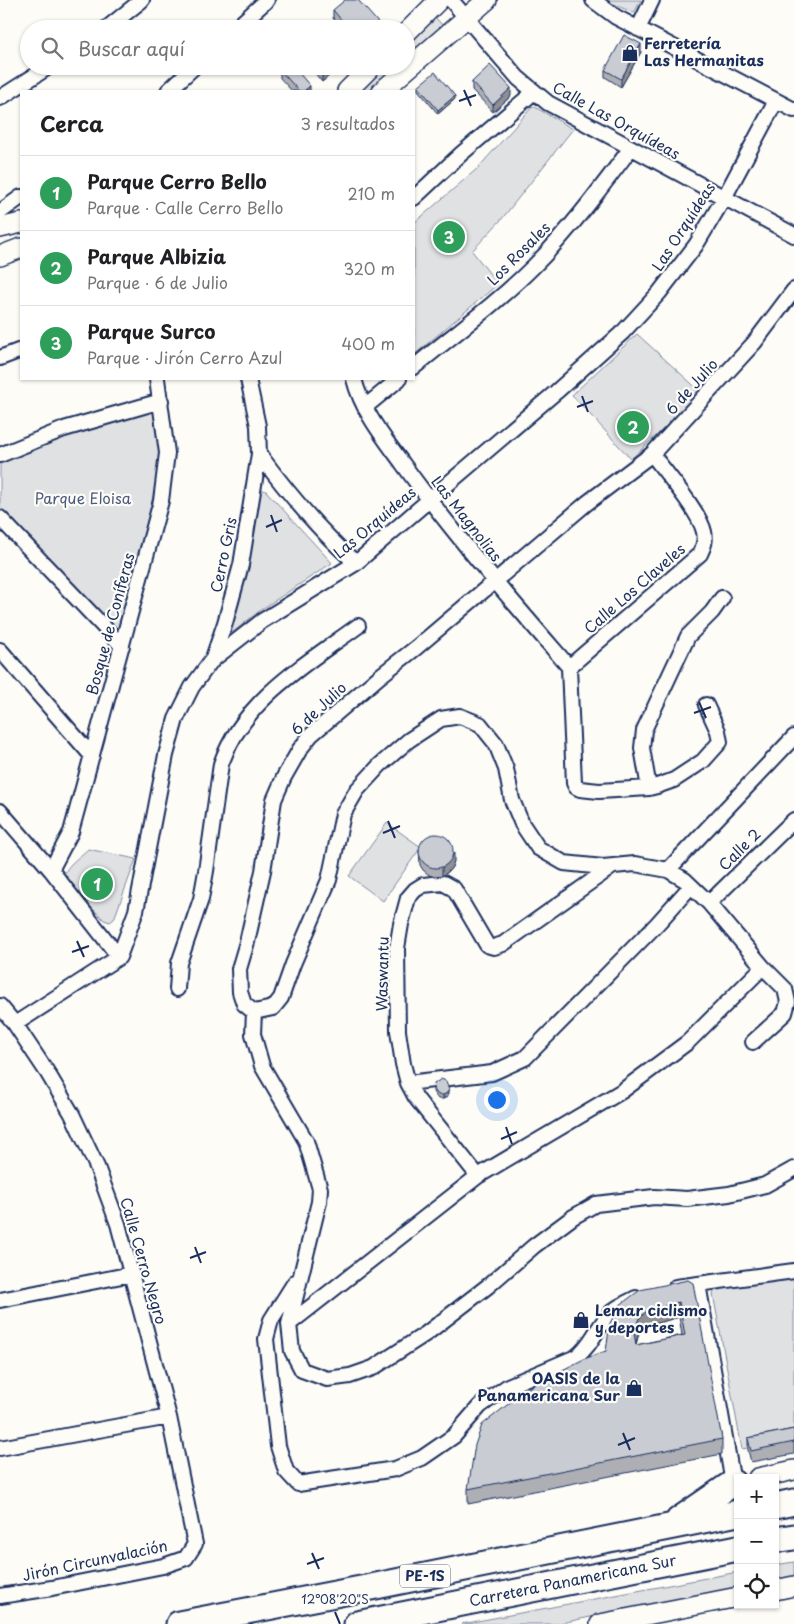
<!DOCTYPE html>
<html lang="es">
<meta charset="utf-8">
<style>
:root{--surface:#fff;--page:#f2f2f2;--text:#202124;--muted:#757577;--line:#e0e0e0;--accent:#111827}
body{margin:0;font-family:"Playpen Sans",sans-serif;background:var(--page);color:var(--text)}
.controls{position:absolute;right:15px;bottom:15px;display:grid;overflow:hidden;border-radius:0px;box-shadow:0 1px 4px #0004}
.controls button{width:45px;height:45px;display:grid;place-items:center;padding:0;border:0;border-bottom:1px solid var(--line);background:var(--surface);color:var(--text);font:25px sans-serif}
.you{position:absolute;left:496px;top:1099px;width:18px;height:18px;margin:-12px;border:4px solid #fff;border-radius:50%;background:#1a73e8;box-shadow:0 0 0 8px #1a73e833}
.badge{display:grid;place-items:center;width:32px;height:32px;border-radius:50%;background:var(--accent);color:#fff;font-size:16px;font-weight:700}
.pin{position:absolute;translate:-50% -50%;border:2px solid #fff;box-shadow:0 1px 5px #0006}
.list{margin:0;padding:0;list-style:none}
h2{display:flex;justify-content:space-between;align-items:center;height:65px;margin:0;padding:0 20px;font-size:21px}
h2 small{font-size:16px;font-weight:400;color:var(--muted)}
.list li{display:grid;grid-template-columns:32px 1fr auto;gap:15px;align-items:center;box-sizing:border-box;height:75px;padding:0 20px;border-top:1px solid var(--line)}
.list b{display:block;font-size:19px;white-space:nowrap}
.list p{margin:0;font-size:16px;white-space:nowrap;color:var(--muted)}
.list em{font-size:16px;font-style:normal;color:var(--muted)}
.icon{flex:none;width:28px;height:28px;fill:none;stroke:currentColor;stroke-width:2;stroke-linecap:round;stroke-linejoin:round}
.map{position:relative;flex:none;width:794px;height:1624px;overflow:hidden}
.search{position:absolute;background:var(--surface);box-shadow:0 1px 4px #0004;left:20px;top:20px;width:395px;height:55px;display:flex;align-items:center;gap:12px;box-sizing:border-box;padding:0 18px;border-radius:28px;color:var(--muted);font-size:19px}
.panel{position:absolute;background:var(--surface);box-shadow:0 1px 4px #0004;left:20px;top:90px;width:395px;height:290px;border-radius:0px}
.map>svg:first-child{display:block}
</style>
<div class="map">
<svg width="794" height="1624" viewBox="0 0 794 1624">
<rect width="100%" height="100%" fill="#fdfcf7"/>
<filter id="ink" filterUnits="userSpaceOnUse"><feTurbulence type="fractalNoise" baseFrequency=".02" numOctaves="2"/><feDisplacementMap in="SourceGraphic" scale="10" xChannelSelector="R" yChannelSelector="G"/><feConvolveMatrix kernelMatrix="1 2 1 2 8 2 1 2 1" color-interpolation-filters="sRGB"/></filter>
<g filter="url(#ink)">
<path fill="#e0e1e3" stroke="#7e88a0" d="M604,0H641L634,13Z
M434,16L444,27L406,60V43Z
M382,66H400L371,91H357Z
M533,106L573,129L501,220L472,251L498,284L414,355V223L478,168Z
M637,334L702,393L631,459L572,395Z
M155,409L162,456L121,638L0,508V461L89,426Z
M263,490L266,491L332,563L262,609L233,632L231,631L261,492Z
M387,823L421,847L383,901L349,876Z
M88,849L136,859L114,919L110,922L104,920L64,879C63,867 80,857 88,849Z
M794,1277V1439L742,1449L713,1294L717,1287Z
M794,1562V1576L775,1580V1565Z
M738,1572V1587L556,1624H462Z"/>
<g fill="none" stroke-linecap="round" stroke-linejoin="round">
<g stroke="#1b2f5e" stroke-width="18">
<path id="street" d="M451,0L518,78L548,103L794,235
M593,0L616,17L794,110
M106,29L142,0
M235,29L267,0
M638,29L652,0
M168,91L195,66
M0,98L50,66
M414,198L461,154L533,93
M0,212L21,197
M0,358L21,350
M414,367C454,334 497,303 534,266C570,230 600,189 631,148
M354,379C362,411 384,438 403,464C454,535 512,601 569,667
M365,407L399,379
M259,454C288,493 319,531 356,563
M0,455L64,429L161,401
M0,518L122,646
M0,650L92,756
M212,661L225,623L241,565L259,454L258,426L248,379
M569,667L574,783L576,787L580,789L599,791L649,788L657,786L674,780L703,761L720,742L718,731L706,705
M569,667L700,554C704,546 706,540 704,532C700,512 665,472 652,454
M649,788L642,748L644,730L688,636L712,612L722,598
M0,811L51,870L119,957
M51,870L71,832L161,501L167,453L157,379
M668,870L794,737
M709,903L794,820
M177,989L179,963L201,899L206,871L221,764C243,700 306,664 358,626
M0,1006L15,1024L47,1072L72,1114L97,1167L118,1224L169,1417L195,1544L186,1558L163,1566L52,1588L0,1596
M254,1012L244,1004L240,992L239,969L247,942L263,871L274,800L284,777L300,749L311,735L380,676L417,647L587,503L652,454L754,343L794,290
M254,1012L253,1034L262,1066L306,1141L320,1189L319,1202L289,1324L292,1351L302,1370L327,1379L350,1376L373,1368L427,1333L488,1286L534,1246L573,1217L596,1204L654,1197L687,1199L729,1194L765,1185L794,1169
M254,1012L273,1008L281,998L293,964L329,880L343,814L357,790L380,765L409,740L441,719L460,716L480,724L496,744L506,769L512,800L522,824L538,848L564,863L603,867L635,864L668,870L685,880L709,903L763,967L785,989L788,1002L785,1013L753,1042
M15,1024L119,957L136,911L166,755L176,719L192,687L211,661L262,621L356,563L429,500L556,392L623,332L659,293L696,245L724,198L776,101
M408,1083L492,1073L525,1058L657,924L691,886
M478,1176L416,1098L408,1083L403,1064L398,1031L397,948L401,924L408,898L415,890L423,885L443,883L454,889L487,945L494,947L503,944L613,866
M295,1282L271,1320L266,1339L278,1446L286,1471L298,1484L395,1469L422,1458L454,1436L480,1406L508,1386L576,1357C591,1346 595,1331 607,1317C614,1308 626,1303 636,1298
M698,1284L733,1483
M676,1287L794,1271
M0,1300L132,1274
M289,1324L478,1176L622,1091L688,1042L763,967
M0,1448L169,1417"/>
</g>
<g stroke="#1b2f5e" stroke-width="22">
<path id="secondary" d="M406,33L439,0
M347,91L372,66
M382,91L487,0
M0,228L21,223
M0,256L21,248
M758,1478L794,1470
M775,1590L794,1586
M600,1624L738,1597"/>
</g>
<g stroke="#1b2f5e" stroke-width="29">
<g id="highway">
<path d="M775,1506L794,1502"/>
<path d="M679,1520L733,1483"/>
<path d="M775,1540L794,1537"/>
<path d="M179,1624L366,1588L738,1513"/>
<path id="s1" d="M357,1624L738,1548"/>
</g>
</g>
<use href="#street" stroke="#fdfcf7" stroke-width="14"/>
<use href="#secondary" stroke="#fdfcf7" stroke-width="19"/>
<use href="#highway" stroke="#fdfcf7" stroke-width="25"/>
</g>
<path fill="#adafb5" stroke="#1b2f5e" fill-rule="evenodd" d="M333,10L381,29H342L333,18Z
M641,52L621,87L605,77V70Z
M309,66H340L322,82Z
M280,70L310,91H292L280,78Z
M472,82L511,96L493,112L472,90Z
M418,86L455,99L438,114L418,90Z
M419,850L454,861L452,867L448,872L442,876L435,877L429,875L423,870L420,865Z
M433,1088L449,1093L447,1097L443,1099H438L433,1092Z
M688,1280L722,1439V1454L468,1504V1489L606,1351ZM679,1317L682,1335L636,1345L639,1333L647,1326Z
M794,1429V1454L751,1462L748,1450V1438Z"/>
<path fill="#8d8f94" stroke="#1b2f5e" d="M641,44V52L621,87V79Z
M331,66H340L322,82V74Z
M310,86V91H304Z
M511,88V96L493,112V105Z
M455,96V99L438,114V110Z
M454,853V861L452,867L448,872L442,876V868Z
M449,1089V1093L447,1097L443,1099V1095Z
M679,1302V1317L647,1326L639,1333L634,1348V1333L639,1318L647,1311Z"/>
<path fill="#c9ccd3" stroke="#1b2f5e" fill-rule="evenodd" d="M345,0H358L381,26L377,29H349L333,10Z
M624,35L641,44L621,79L605,70Z
M490,65L511,88L493,105L472,82Z
M284,66H293L310,86L304,91H299L280,70Z
M315,66H331L322,74Z
M435,72L455,96L438,110L418,86Z
M419 851a17 17 0 1 1 34 0a17 17 0 1 1-34 0Z
M441,1079L446,1081L449,1089L447,1093L443,1095H438L433,1088L434,1084Z
M688,1280L693,1283L722,1439L468,1489L475,1445L482,1425L531,1386L584,1359L606,1351L610,1323L620,1305L640,1290ZM679,1302L685,1335L636,1345L634,1333L639,1318L647,1311Z
M794,1429V1442L751,1451L748,1438Z"/>
</g>
<path fill="none" stroke="#1b2f5e" stroke-width="2" d="M464,90L471,106M459,101L476,95M582,396L588,412M577,407L593,401M271,515L277,532M266,527L282,520M699,702L706,718M694,713L711,707M388,821L395,838M383,833L400,826M77,941L84,957M72,952L89,946M506,1127L512,1144M501,1139L517,1132M195,1247L201,1263M190,1258L206,1252M623,1433L630,1450M618,1445L635,1438M312,1553L319,1569M307,1564L324,1558M335,1612L340,1624"/>
<defs>
<g id="shop-bare" transform="scale(1.35)"><path d="M-5-2.5h2.3a2.7 3.5 0 0 1 5.4 0H5L5.5 6h-11ZM-1.5-2.5h3a1.5 2.3 0 0 0-3 0Z" fill="#1b2f5e" stroke="#fdfcf7" stroke-width="2.5" paint-order="stroke"/></g>
</defs>
<g fill-rule="evenodd">
<use href="#shop-bare" x="630" y="53"/>
<use href="#shop-bare" x="581" y="1320"/>
<use href="#shop-bare" x="634" y="1388"/>
</g>
<g text-anchor="middle" stroke-width="4.5" stroke-linejoin="round" paint-order="stroke">
<rect fill="#fdfcf7" stroke="#5f6c8c" stroke-width="1" x="400" y="1564.5" width="50" height="23" rx="4"/>
<g font-size="14" font-weight="bold" fill="#1b2f5e">
<text x="425" y="1581">PE-1S</text>
</g>
<g font-size="15" font-weight="bold" fill="#1b2f5e" stroke="#fdfcf7" text-anchor="start">
<text x="644" y="49">Ferretería<tspan x="644" dy="17">Las Hermanitas</tspan></text>
<text x="595" y="1316">Lemar ciclismo<tspan x="595" dy="17">y deportes</tspan></text>
<text x="620" y="1384" text-anchor="end">OASIS de la<tspan x="620" dy="17">Panamericana Sur</tspan></text>
</g>
<g font-size="15" fill="#1b2f5e" stroke="#fdfcf7">
<text transform="translate(616 121) rotate(29)" y="5">Calle Las Orquídeas</text>
<text transform="translate(684 227) rotate(-57)" y="5">Las Orquídeas</text>
<text transform="translate(519 254) rotate(-45)" y="5">Los Rosales</text>
<text transform="translate(692 387) rotate(-48)" y="5">6 de Julio</text>
<text transform="translate(466 519) rotate(52)" y="5">Las Magnolias</text>
<text transform="translate(375 523) rotate(-40)" y="5">Las Orquídeas</text>
<text transform="translate(224 555) rotate(-78)" y="5">Cerro Gris</text>
<text transform="translate(635 589) rotate(-41)" y="5">Calle Los Claveles</text>
<text transform="translate(111 624) rotate(-75)" y="5">Bosque de Coníferas</text>
<text transform="translate(319 709) rotate(-43)" y="5">6 de Julio</text>
<text transform="translate(740 850) rotate(-45)" y="5">Calle 2</text>
<text transform="translate(383 974) rotate(-89)" y="5">Waswantu</text>
<text transform="translate(143 1261) rotate(74)" y="5">Calle Cerro Negro</text>
<text transform="translate(95 1561) rotate(-12)" y="5">Jirón Circunvalación</text>
<text dy="5" stroke="none"><textPath href="#s1" startOffset="220">Carretera Panamericana Sur</textPath></text>
</g>
<g font-size="15" fill="#4c5c7f" stroke="#fdfcf7">
<text x="83" y="504">Parque Eloisa</text>
</g>
</g>
<g font-size="12" text-anchor="middle" fill="#1b2f5e" stroke="#fdfcf7" stroke-width="4.5" stroke-linejoin="round" paint-order="stroke">
<text x="335" y="1604">12°08'20"S</text>
</g>
</svg>
<div class="controls">
<button>+</button>
<button>−</button>
<button><svg class="icon" aria-label="locate" viewBox="0 0 24 24"><circle cx="12" cy="12" r="6"/><path d="M12 2v4M12 18v4M2 12h4M18 12h4"/></svg></button>
</div>
<div class="you"></div>
<div class="pin badge" style="left:97px;top:884px;background:#2e9e5b">1</div>
<div class="pin badge" style="left:633px;top:427px;background:#2e9e5b">2</div>
<div class="pin badge" style="left:449px;top:237px;background:#2e9e5b">3</div>
<div class="search"><svg class="icon" aria-label="search" viewBox="0 0 24 24"><circle cx="10" cy="10" r="6"/><path d="M15 15l6 6"/></svg>Buscar aquí</div>
<section class="panel">
<h2>Cerca<small>3 resultados</small></h2>
<ul class="list">
<li><span class="badge" style="background:#2e9e5b">1</span><div><b>Parque Cerro Bello</b><p>Parque · Calle Cerro Bello</p></div><em>210 m</em></li>
<li><span class="badge" style="background:#2e9e5b">2</span><div><b>Parque Albizia</b><p>Parque · 6 de Julio</p></div><em>320 m</em></li>
<li><span class="badge" style="background:#2e9e5b">3</span><div><b>Parque Surco</b><p>Parque · Jirón Cerro Azul</p></div><em>400 m</em></li>
</ul>
</section>
</div>
